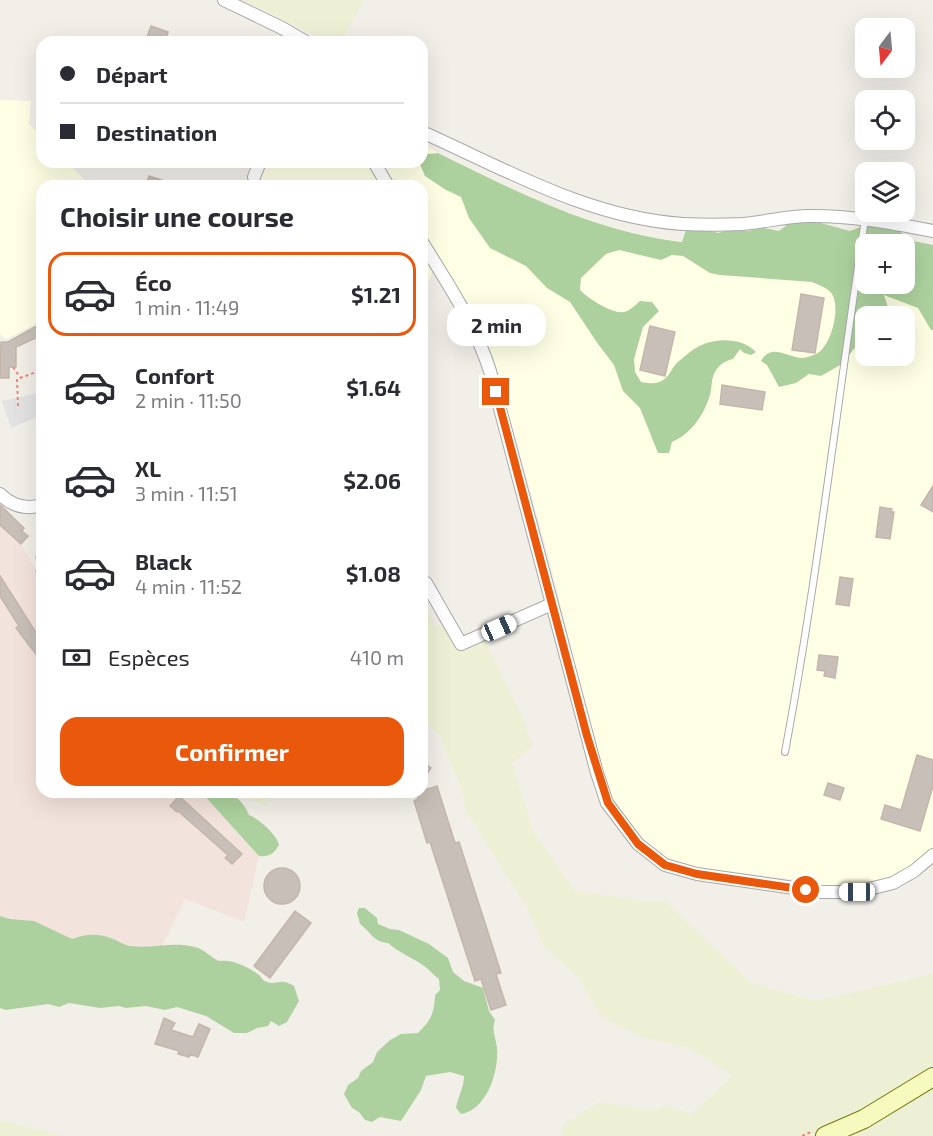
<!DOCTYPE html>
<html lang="fr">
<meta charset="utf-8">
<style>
:root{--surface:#fff;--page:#f7f7f7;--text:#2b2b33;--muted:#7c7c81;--line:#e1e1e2;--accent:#ea580c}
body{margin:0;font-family:"Exo 2",sans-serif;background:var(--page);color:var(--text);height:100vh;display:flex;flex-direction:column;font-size:22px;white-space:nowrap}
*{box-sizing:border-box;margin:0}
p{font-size:20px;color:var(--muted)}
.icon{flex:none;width:33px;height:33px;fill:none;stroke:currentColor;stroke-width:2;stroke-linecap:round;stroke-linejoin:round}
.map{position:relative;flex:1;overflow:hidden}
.side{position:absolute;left:36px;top:180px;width:392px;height:618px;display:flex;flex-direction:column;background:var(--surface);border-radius:18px;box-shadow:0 6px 24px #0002}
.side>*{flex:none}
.guide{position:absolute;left:36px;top:36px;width:392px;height:132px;border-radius:18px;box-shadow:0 6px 24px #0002;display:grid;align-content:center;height:132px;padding:0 24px;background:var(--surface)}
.needle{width:39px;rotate:196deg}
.buttons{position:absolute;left:855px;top:18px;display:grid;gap:12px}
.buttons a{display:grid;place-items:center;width:60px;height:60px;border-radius:12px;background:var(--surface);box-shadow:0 6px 24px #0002;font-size:30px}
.end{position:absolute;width:27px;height:27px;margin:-14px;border:8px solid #ea580c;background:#fff;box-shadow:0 0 0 3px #fff}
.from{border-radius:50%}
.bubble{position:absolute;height:42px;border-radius:18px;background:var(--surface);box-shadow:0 6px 24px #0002;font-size:20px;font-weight:700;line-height:42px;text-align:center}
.car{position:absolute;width:18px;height:36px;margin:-18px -9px;border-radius:8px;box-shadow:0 0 4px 2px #0007;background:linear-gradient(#fff 24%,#345 0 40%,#fff 0 76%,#345 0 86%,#fff 0)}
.guide b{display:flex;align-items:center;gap:21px;height:57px;font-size:22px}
.guide b+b{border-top:2px solid var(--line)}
.guide i{width:15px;height:15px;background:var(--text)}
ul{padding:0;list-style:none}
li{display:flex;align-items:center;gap:18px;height:84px;margin:0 12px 9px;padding:0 12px;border:3px solid transparent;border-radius:18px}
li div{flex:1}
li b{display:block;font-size:22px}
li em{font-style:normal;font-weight:700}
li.current{border-color:var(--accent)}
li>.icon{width:54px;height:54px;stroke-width:1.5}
h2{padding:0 24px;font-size:27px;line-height:72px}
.pay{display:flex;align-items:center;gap:15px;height:66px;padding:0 24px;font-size:22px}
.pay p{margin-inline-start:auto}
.button{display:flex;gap:12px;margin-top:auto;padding:12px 24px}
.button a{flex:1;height:69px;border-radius:18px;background:var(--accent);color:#fff;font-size:24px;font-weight:700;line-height:69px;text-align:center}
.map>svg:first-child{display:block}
.education{fill:#ffffe5;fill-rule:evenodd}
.military{fill:#f3e3dd}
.farmland{fill:#eef0d5}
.forest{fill:#add19e;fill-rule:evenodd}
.parking{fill:#e2e2e2}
.building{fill:#c7bfb8;stroke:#c4b6ab;stroke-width:1.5}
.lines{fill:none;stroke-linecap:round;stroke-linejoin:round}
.service-casing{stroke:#a9a9a9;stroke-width:8}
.minor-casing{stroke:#a9a9a9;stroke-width:14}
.secondary-casing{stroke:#707d05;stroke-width:20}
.path{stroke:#fa8072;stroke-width:2;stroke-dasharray:3 3;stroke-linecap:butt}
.service{stroke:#fff;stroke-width:6}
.minor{stroke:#fff;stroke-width:12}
.secondary{stroke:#f7fabf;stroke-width:18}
.route{stroke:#ea580c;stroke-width:8}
</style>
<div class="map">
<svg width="933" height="1136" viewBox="0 0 933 1136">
<rect width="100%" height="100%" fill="#f2efe9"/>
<!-- education -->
<path class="education" d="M0,100l31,1 -2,23 13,13v25h25l24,24h-49v135l-36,18 -6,-5z
M422,143l16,10 104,50 63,22 49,13 91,10 121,36h38l29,-26v592l-21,18 -20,11 -34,7h-36l-37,-8 -88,-10 -29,-8 -13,-8 -12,-11 -30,-37 -11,-30 -53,-216 -53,-189 -63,-100 -3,10 -6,9 -2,-2v-100h-152l-12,-6 8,-18h156zM866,316h38v40h-38z"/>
<!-- military -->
<path class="military" d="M0,499l9,8 -2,3 17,18 -2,3 6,5 -7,8 21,38v210h159l58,64 -15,66 -59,-23 -32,66 -153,12z"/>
<!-- farmland -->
<path class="farmland" d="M242,0h122l-23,42h-23l-6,-8z
M422,583l12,45 10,-5 13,21 24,-12 40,82 12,31 -21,19 21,67 42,60 71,10h20l83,81 66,19 118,-27v162h-369l-3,-10 38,-24 53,8 17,-4 22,8 42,-38 -44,-28 -48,-11 -40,-20 -22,-39 -35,-31 -15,-36 -63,-100 -5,-25 -12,-26 -8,-22 -16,-18 -3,1z
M238,792h29l1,15 -28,-13z
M0,1120l52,13 15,3h-67z"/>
<!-- forest -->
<path class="forest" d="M422,149l7,5 9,-1c77,38 157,79 244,89l4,-12 17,-2 15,5 14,-4 15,2 17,-3 15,3 9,-7 10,-4 19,2 33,9 23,-9 26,9 14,10 20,4v85h-2l-13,-22 -34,-13 7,21h-25l-1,19 -23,29 -21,12 -12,-2 -13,9 -17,4 -12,-22 -6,-4c10,-19 27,-3 42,-3 3,0 10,-3 13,-4 15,-7 25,-46 16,-60 -4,-6 -13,-9 -20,-12l-92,-7 -10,-2 -27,-17 -11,-1 -11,5 -42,-10 -13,4 -25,24 -1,12c8,8 28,21 39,22 8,2 15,-6 21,-11l12,1 7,9 -16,16 -9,32 1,13 6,10c7,1 16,3 22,-2 7,-4 9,-13 15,-18 5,-4 12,-11 18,-14 17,-11 46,-11 60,4l-5,3 -7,-2 -4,-4 -7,10c-8,2 -14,5 -18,13 -4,6 -3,16 -5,23 -6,20 -19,39 -38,47l-3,11h-11l-18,-45 -17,-17 -9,-26 -16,-21 -28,-42 -23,-14 -21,-22 -36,-18 -21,-30 -8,-21 -15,-7 -21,-14 -6,-14h3zM866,244h38v40h-38z
M39,553l3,1v28l-7,-11 2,-5 -2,-10z
M201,792c23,0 38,-1 48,23 10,4 28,20 30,30 -5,9 -10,12 -20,11z
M359,908h6l12,10 1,6 12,5 9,1 30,14 19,14 5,14 11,9 19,7 6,23 6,9c-4,10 1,18 2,28 2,23 -10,62 -36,66l-5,-6c2,-12 8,-20 8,-32l-14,-4 -24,4 -5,14 -20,31 -21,-4 -8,5 -7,-2 -6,-8 -7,-4 -8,-14 4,-9 10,-7 3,-7 12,-9 4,-10 13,-12 11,-6 17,-1c14,-14 16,-20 17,-38l5,-5 -1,-11c-6,-4 -9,-9 -15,-13 -12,-9 -25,-13 -36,-23 -15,-1 -17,-11 -28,-19l-3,-11z
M0,916l10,3 24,2 38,18c15,-5 26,-6 41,0 5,2 11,6 17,7 22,3 43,-5 65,1 9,2 15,10 24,14 14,-2 29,6 40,14 4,4 3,5 8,7 10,4 12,-5 27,4l5,15 -12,21 -8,4 -8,-5 -3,5 -11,2 -10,5h-13l-28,-17 -29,-9 -12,3 -19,-4 -20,2 -7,-2 -19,2 -31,-5 -10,4 -11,-3 -42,6 -6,-2z"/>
<!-- parking -->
<path class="parking" d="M42,392v23l-31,13 -9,-27z"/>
<!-- building -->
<path class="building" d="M151,26l17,6 -3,10 -18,-5z
M149,176l25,8v2h-28z
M801,294l23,4 -9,55 -23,-3z
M42,323v12l-26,12v20h-7v11h-9l1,-36h7z
M650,326l25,6 -10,44 -25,-6z
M722,385l43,7 -3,18 -42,-6z
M933,486v26l-12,-7z
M0,505l24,23 -2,3 6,5 -7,8 -21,-19z
M880,507l12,2 -1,3h3l-4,27 -14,-2z
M0,576l42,66v20l-26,-34 3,-2 -19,-30z
M840,577l13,2 -4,27 -13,-2z
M819,655l19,2 -3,21 -11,-2 1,-5 -8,-1z
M917,755l16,5v26l-13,45 -39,-12 4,-14 16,5z
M422,761l9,7 -9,14z
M828,783l16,5 -4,12 -16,-5z
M437,786l18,57 4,-1 42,131 -5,1 10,31 -15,5 -10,-31 -6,2 -45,-139 -3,1 -13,-42 4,-2 -2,-6z
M179,796l63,58 -10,10 -7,-6 3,-3 -50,-44 -1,1 -7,-6z
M264 886a18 18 0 1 1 36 0a18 18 0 1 1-36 0Z
M295,911l16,12 -41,55 -16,-12z
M164,1018l11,5 -4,7 22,7 6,-13 11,5 -12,28 -8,-3 -1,3 -11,-3 1,-3 -24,-7z"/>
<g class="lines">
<defs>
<path id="service" d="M785,752c33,-177 53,-355 80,-533"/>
<path id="minor" d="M224,0l58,28 24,14
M422,132c83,37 167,86 261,92 19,1 40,1 59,0 22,-2 43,-7 64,-8 43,-1 85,7 127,15
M374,162l14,24
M254,177l6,-15
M422,242c26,42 53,82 68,129l107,402 10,30 31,41 27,21 32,9 125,18h35l36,-9 21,-12 19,-16
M0,494c12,12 26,16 42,11
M422,583h4l35,61 91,-40"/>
<path id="secondary" d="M825,1136l39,-17 69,-42"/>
</defs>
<!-- service casing -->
<use href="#service" class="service-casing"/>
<!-- minor casing -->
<use href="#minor" class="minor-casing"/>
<!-- secondary casing -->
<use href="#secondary" class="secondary-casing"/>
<!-- path -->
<path class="path" d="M13,367l7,10
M18,406l-1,-27 25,-9
M802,1136l11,-5"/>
<!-- service -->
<use href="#service" class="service"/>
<!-- minor -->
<use href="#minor" class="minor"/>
<!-- secondary -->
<use href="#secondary" class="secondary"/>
</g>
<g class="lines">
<!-- route -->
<path class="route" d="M496,392l91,344 21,67 30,41 27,21 32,9 109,16"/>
</g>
</svg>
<div class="buttons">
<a><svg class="needle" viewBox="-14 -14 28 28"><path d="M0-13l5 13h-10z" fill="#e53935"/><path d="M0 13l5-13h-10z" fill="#7c7c81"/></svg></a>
<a><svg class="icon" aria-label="locate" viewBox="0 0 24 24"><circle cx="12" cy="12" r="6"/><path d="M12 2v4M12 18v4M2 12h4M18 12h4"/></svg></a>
<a><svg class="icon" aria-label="layers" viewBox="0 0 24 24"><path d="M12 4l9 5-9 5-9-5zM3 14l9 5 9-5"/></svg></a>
<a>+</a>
<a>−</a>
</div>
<i class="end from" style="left:806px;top:890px"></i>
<i class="end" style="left:496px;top:392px"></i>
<div class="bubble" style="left:447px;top:304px;width:99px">2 min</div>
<i class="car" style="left:499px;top:628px;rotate:66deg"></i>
<i class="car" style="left:857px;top:892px;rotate:270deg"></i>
<div class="guide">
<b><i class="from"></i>Départ</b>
<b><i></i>Destination</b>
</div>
<section class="side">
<h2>Choisir une course</h2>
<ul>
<li class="current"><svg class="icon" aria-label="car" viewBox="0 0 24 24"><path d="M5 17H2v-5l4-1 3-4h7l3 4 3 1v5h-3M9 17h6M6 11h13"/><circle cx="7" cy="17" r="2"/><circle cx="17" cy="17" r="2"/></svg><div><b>Éco</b><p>1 min · 11:49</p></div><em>$1.21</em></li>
<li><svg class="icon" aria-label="car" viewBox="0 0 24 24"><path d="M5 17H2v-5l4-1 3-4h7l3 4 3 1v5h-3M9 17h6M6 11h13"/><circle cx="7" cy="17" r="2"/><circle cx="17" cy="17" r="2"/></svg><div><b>Confort</b><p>2 min · 11:50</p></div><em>$1.64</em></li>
<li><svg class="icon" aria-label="car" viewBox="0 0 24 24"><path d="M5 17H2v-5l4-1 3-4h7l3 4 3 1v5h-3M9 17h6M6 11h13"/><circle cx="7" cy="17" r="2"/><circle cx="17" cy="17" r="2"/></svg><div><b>XL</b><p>3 min · 11:51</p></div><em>$2.06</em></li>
<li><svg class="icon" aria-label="car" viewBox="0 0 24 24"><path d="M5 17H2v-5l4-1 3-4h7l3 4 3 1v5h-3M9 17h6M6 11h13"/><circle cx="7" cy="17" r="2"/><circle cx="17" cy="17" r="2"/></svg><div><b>Black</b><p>4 min · 11:52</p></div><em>$1.08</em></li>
</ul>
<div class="pay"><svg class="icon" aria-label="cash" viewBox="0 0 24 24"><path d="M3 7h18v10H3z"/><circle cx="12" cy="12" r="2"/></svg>Espèces<p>410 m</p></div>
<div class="button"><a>Confirmer</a></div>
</section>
</div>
